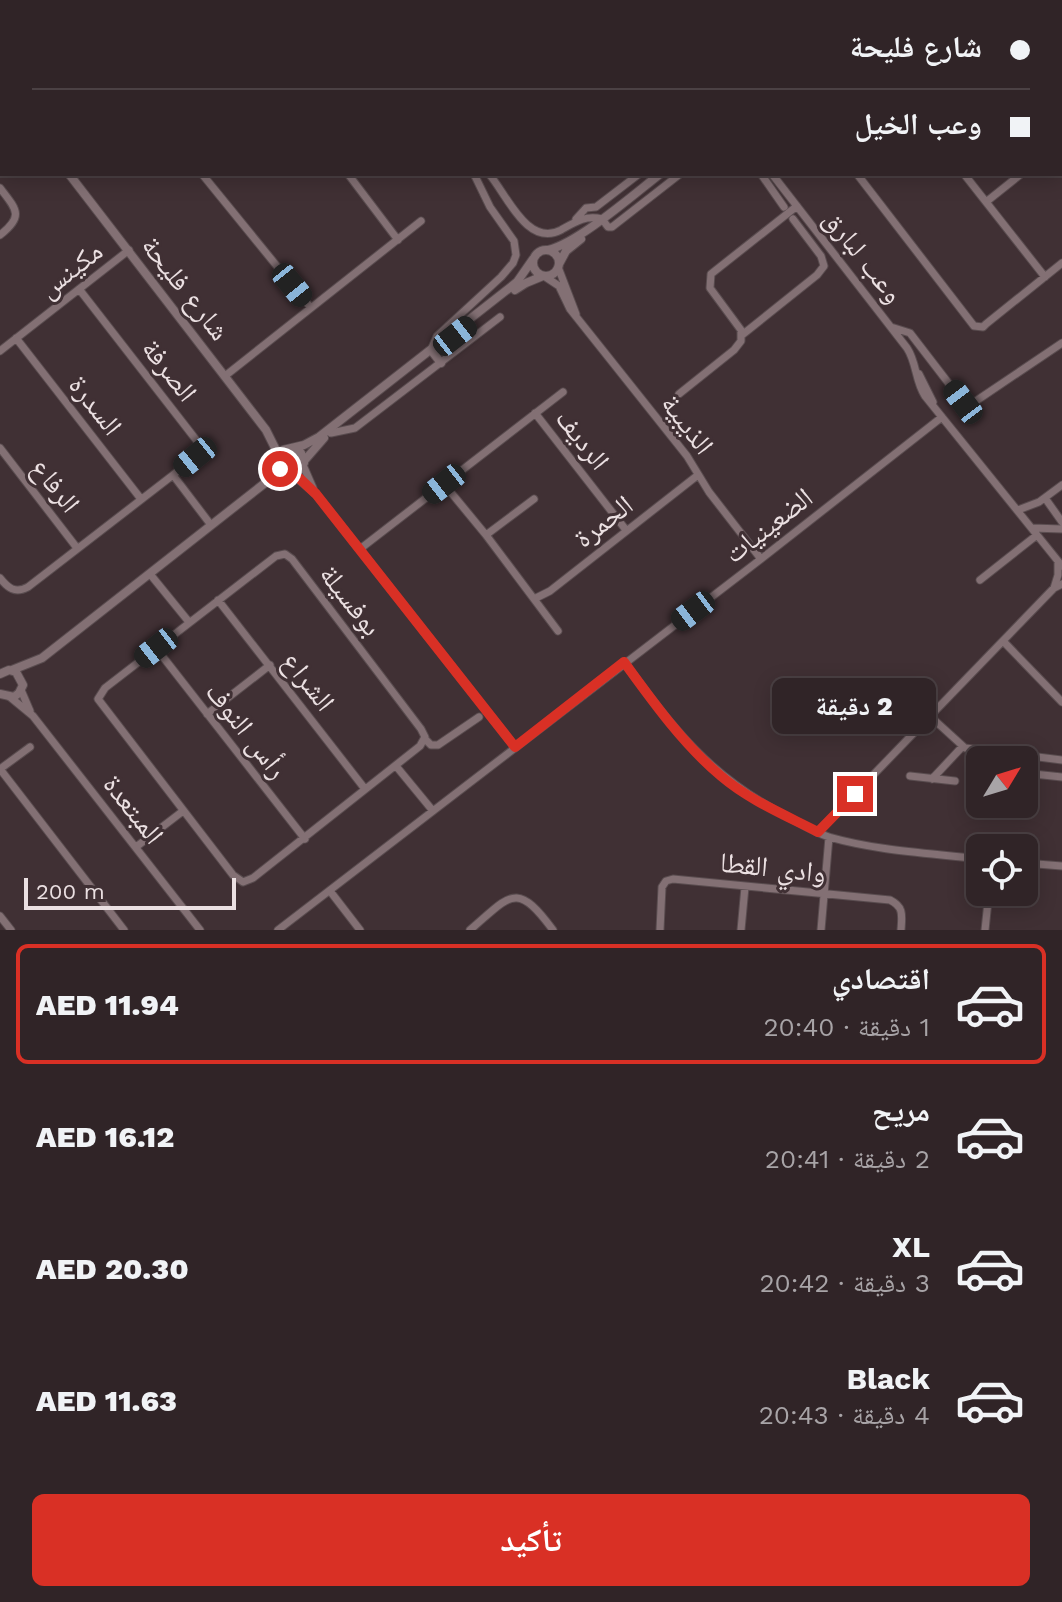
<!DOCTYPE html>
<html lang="ar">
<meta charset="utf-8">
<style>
:root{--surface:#302427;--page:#382c2f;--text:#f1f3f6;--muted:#a8a4a7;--line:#4b4144;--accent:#d93025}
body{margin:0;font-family:"Work Sans","Noto Naskh Arabic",sans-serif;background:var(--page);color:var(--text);direction:rtl;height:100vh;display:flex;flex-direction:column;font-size:30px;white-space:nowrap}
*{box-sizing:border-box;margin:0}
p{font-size:26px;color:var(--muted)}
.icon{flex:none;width:44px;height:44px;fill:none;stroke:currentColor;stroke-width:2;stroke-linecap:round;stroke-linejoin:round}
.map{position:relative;height:930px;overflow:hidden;direction:ltr}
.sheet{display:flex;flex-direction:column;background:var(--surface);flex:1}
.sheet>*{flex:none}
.banner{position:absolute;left:0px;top:0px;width:1062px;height:176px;box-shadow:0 4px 20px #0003,0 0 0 2px var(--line);direction:rtl;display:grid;align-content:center;height:176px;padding:0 32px;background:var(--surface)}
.needle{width:52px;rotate:52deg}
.tools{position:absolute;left:966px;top:746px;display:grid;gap:16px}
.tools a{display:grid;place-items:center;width:72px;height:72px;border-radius:12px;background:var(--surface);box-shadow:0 4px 20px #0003,0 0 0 2px var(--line);font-size:40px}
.scale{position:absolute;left:24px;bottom:20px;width:212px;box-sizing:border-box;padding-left:8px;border:4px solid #ebe0e2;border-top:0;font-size:22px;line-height:28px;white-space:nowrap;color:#ebe0e2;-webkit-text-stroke:6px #403034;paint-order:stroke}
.end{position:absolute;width:36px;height:36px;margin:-18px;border:10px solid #d93025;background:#fff;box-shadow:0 0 0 4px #fff}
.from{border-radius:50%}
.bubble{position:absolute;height:56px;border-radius:12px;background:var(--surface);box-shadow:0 4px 20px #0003,0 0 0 2px var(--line);font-size:26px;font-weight:800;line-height:56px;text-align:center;direction:rtl}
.car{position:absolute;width:24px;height:48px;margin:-24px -12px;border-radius:10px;box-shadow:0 0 6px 2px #0007;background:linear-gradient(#222 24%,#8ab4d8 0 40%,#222 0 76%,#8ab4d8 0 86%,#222 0)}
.banner b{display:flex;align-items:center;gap:28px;height:76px;font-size:30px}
.banner b+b{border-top:2px solid var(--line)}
.banner i{width:20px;height:20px;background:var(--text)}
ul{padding:14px 0 0;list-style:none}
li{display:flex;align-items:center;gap:24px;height:120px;margin:0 16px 12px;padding:0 16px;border:4px solid transparent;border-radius:12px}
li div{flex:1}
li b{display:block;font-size:30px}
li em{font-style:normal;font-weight:800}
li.selected{border-color:var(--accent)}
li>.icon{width:72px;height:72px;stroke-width:1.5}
.primary-button{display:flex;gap:16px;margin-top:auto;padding:16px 32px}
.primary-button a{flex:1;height:92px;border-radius:12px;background:var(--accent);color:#fff;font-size:32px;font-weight:800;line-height:92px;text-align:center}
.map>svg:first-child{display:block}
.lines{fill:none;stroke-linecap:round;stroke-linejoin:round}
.minor-casing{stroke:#594c4f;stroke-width:9}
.tertiary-casing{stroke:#594c4f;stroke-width:10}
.minor{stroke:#837074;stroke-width:7}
.tertiary{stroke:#837074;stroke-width:8}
.route{stroke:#d93025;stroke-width:10}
.labels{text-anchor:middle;stroke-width:6;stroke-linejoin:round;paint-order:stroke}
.street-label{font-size:28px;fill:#ebe0e2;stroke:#403034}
</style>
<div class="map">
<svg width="1062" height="930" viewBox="0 0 1062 930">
<rect width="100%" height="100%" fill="#403034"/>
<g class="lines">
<defs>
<path id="minor" d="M75,0l2,2
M210,0l1,2
M341,0l1,2
M607,0l2,2
M731,0l1,2
M752,0l1,2
M838,0l2,2
M226,2l2,-2
M502,2l2,-2
M1060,144l2,-2
M202,174l109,134
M348,174l50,66
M489,174c17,19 38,74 72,56 14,-8 24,-15 41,-11l6,8h4l68,-53
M761,174l23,33
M772,174l135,174c10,15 8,33 18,48l137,170
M857,174l117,152 9,1 3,-3 76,-61
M964,174l81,103
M0,188c17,22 24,28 0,47
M986,202l35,-28
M576,219l10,-11 10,-1 43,-33
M558,267l18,47
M544,276l15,10 11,23 117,147 22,36 52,67
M891,327l19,6 53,69 7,3 92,-62
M742,335l75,-60 7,-9 -3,-10 -28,-37
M16,338l125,161
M431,350l6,-14 64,-59 12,-14 3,-8 -2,-14 -24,-34 -16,-33
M0,351l129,-101
M919,374l14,28
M225,376l196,-155
M679,394l55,-44 7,-9v-11l-31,-42 1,-14 86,-68
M535,413l91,117
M331,433l24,-5 145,-111
M0,448l77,100
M303,465l10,23
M292,474l24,20 199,253
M173,475l38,50
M444,484l42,51 72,96
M1045,498l17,24
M1018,510l21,-8 23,-17
M1032,528l30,1
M486,535l48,-36
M360,549l203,-157
M285,554l7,5 129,170 4,8 -5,9 -167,132 -10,4 -10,-7 -135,-176 7,-11 171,-132z
M150,574l39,48
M0,578c8,10 15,16 28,9l145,-112 22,-18 5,-7 -3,-9 -118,-152
M980,580l57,-45
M1054,588l4,-13v-12
M534,599l16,-8 148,-116
M218,600l147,189
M1003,641l59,61
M156,648l149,191
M624,662c49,67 86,115 162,154 14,7 28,16 43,21 49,14 101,16 151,22
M21,690l9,21
M10,697l23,19 167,214
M207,714l63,-49
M931,717l34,31 97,12
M425,739l6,6h7l41,-28
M30,747l-30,22 124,161
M396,766l37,45
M1024,773l38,4
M910,776l45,5
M932,779l30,-32
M1017,805v-1
M818,832l236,-244 8,-4
M136,847l47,-36
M1024,863l38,3
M330,891l30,39
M0,916l11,14
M278,930l483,-371 181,-142
M470,930c41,-35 46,-50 83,0
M660,930l2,-43 4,-6 7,-2 217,21c14,7 12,15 11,30
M741,930l4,-43
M821,930l8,-93
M985,930l4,-38"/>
<path id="tertiary" d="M881,2l2,-2
M0,86l2,2
M69,174l197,256 13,26
M533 263a13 13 0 1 1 26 0a13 13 0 1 1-26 0Z
M548,250c30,-7 85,-55 112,-76
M559,264l7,-13 15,-12
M515,290l11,-7 17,-7
M431,350l10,13
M294,448l7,5 3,10 -5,8 -10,3 -10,-8 -1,-7 5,-9 21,-5 15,-8 198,-155 16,-23
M304,461l20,-23
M12,670l30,-12 223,-175 21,-10
M0,674l9,-4 7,2 7,13 -4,8 -5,4 -14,-3"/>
</defs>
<!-- minor casing -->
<use href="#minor" class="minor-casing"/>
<!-- tertiary casing -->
<use href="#tertiary" class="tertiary-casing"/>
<!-- minor -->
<use href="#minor" class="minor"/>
<!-- tertiary -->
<use href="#tertiary" class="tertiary"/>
</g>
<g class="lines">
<!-- route -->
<path class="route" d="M280,469l19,9 17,16 199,253 109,-85c29,40 59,82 97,114 28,24 64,39 97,56l37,-38"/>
</g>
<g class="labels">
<!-- street labels -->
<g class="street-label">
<text transform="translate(864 256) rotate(52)" y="10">وعب لبارق</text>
<text transform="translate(70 269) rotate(-38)" y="10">مكينس</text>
<text transform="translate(186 288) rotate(52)" y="10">شارع فليحة</text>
<text transform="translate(170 370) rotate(52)" y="10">الصرفة</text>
<text transform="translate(96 405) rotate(52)" y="10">السدرة</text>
<text transform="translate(688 424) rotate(53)" y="10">الذيبية</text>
<text transform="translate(583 439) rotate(52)" y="10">الرديف</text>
<text transform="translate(56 485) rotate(52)" y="10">الرفاع</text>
<text transform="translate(603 521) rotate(-38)" y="10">الحمرة</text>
<text transform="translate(768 525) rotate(-38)" y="10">الضعينيات</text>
<text transform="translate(351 600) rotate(52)" y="10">بوفسيلة</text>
<text transform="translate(309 681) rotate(52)" y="10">الشراع</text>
<text transform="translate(247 730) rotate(52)" y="10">رأس النوف</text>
<text transform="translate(134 809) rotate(52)" y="10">المبتعدة</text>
<text transform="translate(773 867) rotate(6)" y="10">وادي القطا</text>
</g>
</g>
</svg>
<div class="tools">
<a><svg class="needle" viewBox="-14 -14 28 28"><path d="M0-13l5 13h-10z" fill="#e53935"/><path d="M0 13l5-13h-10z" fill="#a8a4a7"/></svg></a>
<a><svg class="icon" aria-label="locate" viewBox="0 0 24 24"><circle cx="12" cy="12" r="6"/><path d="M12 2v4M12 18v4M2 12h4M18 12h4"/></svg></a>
</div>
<div class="scale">200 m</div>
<i class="end from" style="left:280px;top:469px"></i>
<i class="end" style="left:855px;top:794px"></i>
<div class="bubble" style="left:772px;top:678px;width:164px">2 دقيقة</div>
<i class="car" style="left:292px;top:285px;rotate:141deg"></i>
<i class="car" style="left:455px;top:336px;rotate:52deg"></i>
<i class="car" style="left:963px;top:402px;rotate:323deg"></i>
<i class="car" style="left:195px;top:457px;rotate:231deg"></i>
<i class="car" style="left:444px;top:484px;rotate:232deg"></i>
<i class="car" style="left:693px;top:611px;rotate:233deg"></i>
<i class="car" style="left:156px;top:648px;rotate:232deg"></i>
<div class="banner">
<b><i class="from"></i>شارع فليحة</b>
<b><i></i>وعب الخيل</b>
</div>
</div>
<section class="sheet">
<ul>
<li class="selected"><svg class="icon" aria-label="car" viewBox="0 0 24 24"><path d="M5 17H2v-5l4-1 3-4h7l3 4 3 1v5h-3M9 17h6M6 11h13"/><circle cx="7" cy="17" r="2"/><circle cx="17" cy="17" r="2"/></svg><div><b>اقتصادي</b><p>1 دقيقة · 20:40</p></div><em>AED 11.94</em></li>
<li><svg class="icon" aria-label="car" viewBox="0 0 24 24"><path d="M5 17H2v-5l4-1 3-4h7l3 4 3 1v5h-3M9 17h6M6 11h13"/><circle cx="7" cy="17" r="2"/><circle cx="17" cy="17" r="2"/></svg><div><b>مريح</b><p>2 دقيقة · 20:41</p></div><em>AED 16.12</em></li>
<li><svg class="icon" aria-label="car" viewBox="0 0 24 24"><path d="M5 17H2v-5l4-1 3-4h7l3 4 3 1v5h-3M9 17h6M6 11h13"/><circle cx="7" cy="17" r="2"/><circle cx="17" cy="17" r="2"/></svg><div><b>XL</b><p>3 دقيقة · 20:42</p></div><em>AED 20.30</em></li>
<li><svg class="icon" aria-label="car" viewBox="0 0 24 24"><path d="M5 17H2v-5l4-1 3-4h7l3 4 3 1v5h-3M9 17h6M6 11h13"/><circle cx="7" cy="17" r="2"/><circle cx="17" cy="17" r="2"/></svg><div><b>Black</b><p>4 دقيقة · 20:43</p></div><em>AED 11.63</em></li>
</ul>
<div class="primary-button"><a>تأكيد</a></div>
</section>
